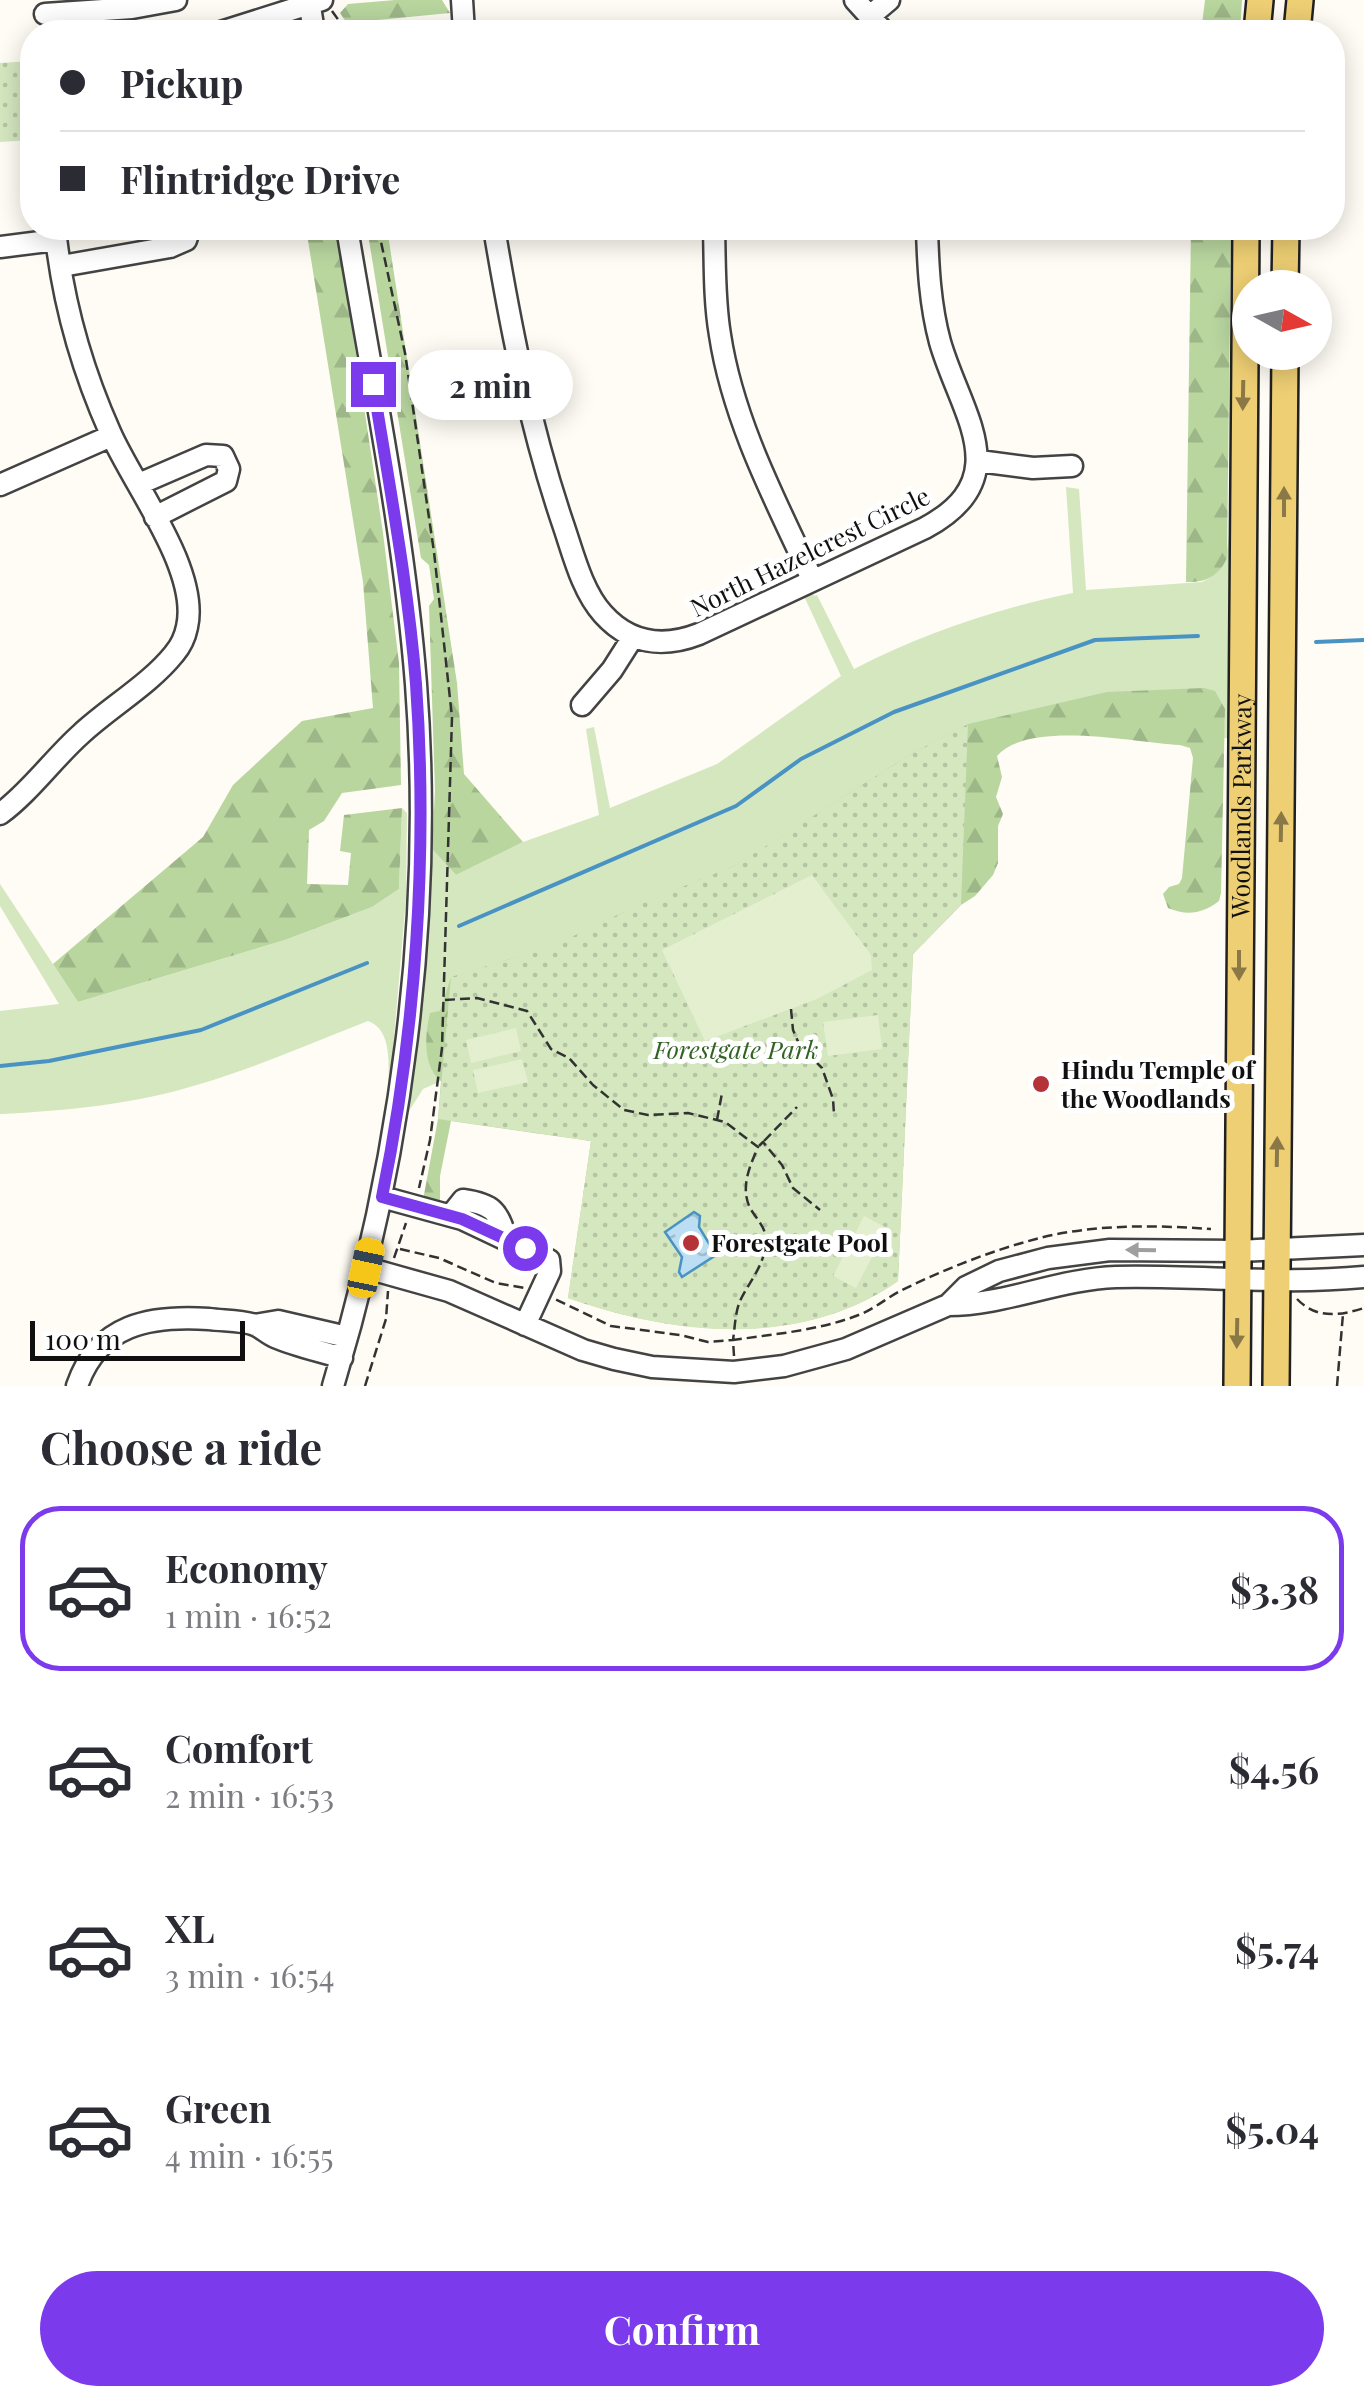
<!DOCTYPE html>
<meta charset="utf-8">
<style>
:root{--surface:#fff;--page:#f7f7f7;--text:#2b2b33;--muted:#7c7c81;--line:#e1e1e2;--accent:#7c3aed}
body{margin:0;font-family:"Playfair Display",serif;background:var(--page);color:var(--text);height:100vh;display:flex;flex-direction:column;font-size:38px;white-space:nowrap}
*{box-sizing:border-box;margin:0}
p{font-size:32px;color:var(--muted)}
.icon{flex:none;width:55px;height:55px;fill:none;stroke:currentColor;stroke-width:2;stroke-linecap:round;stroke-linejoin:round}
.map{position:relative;height:1386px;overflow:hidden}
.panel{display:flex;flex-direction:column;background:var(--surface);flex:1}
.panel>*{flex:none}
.banner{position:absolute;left:20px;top:20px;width:1325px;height:220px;border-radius:40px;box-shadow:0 5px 25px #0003;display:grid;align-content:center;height:220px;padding:0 40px;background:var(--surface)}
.needle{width:65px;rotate:98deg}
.tools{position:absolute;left:1232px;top:270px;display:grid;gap:20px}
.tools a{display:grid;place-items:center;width:100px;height:100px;border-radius:50%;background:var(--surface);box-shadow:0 5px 25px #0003;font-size:50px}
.scale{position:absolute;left:30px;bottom:25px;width:215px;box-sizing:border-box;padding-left:10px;border:5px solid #101010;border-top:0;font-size:28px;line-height:35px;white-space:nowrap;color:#101010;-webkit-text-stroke:8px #fff;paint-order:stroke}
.end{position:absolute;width:45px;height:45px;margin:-22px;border:12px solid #7c3aed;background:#fff;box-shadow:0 0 0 5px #fff}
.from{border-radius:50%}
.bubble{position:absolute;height:70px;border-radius:35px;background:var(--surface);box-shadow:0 5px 25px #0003;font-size:32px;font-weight:700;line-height:70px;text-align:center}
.car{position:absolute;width:30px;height:60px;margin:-30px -15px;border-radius:12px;box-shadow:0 0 8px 2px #0007;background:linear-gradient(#f5c518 24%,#345 0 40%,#f5c518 0 76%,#345 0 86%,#f5c518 0)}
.banner b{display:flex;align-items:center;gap:35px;height:95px;font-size:38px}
.banner b+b{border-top:2px solid var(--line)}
.banner i{width:25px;height:25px;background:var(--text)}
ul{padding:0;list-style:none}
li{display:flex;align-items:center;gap:30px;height:165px;margin:0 20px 15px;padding:0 20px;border:5px solid transparent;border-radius:40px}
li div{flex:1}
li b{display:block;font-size:38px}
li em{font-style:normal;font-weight:700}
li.on{border-color:var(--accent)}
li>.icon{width:90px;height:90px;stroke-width:1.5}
h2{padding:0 40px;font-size:45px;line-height:120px}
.primary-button{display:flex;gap:20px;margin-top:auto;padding:20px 40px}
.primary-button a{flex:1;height:115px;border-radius:60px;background:var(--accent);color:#fff;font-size:40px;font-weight:700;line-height:115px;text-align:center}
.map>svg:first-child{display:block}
.grass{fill:#d4e7bf}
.forest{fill:url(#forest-firs)}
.park{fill:url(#park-dots)}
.pitch{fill:#e4efd0}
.water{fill:url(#water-ripples);stroke:#4893c3;stroke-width:2.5}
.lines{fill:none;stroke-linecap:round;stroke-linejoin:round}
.stream{stroke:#4893c3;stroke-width:4}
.minor-casing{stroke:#434343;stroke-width:25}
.major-casing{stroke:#212121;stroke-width:30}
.path{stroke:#323232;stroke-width:2.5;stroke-dasharray:10 5;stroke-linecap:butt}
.minor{stroke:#fff;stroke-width:20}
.major{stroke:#eecf74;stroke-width:25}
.oneway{fill:#8a7947}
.oneway2{fill:#9f9f9f}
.route{stroke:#7c3aed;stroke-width:12}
.poi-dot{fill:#b63239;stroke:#fff;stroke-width:4}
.labels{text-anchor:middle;stroke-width:10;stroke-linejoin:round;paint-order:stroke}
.street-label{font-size:25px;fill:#101010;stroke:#fff}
.park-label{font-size:25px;font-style:italic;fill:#326324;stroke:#fff}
.poi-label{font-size:25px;font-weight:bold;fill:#101010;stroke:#fff;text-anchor:start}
</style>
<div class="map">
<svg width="1364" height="1386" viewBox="0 0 1364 1386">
<defs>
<pattern id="forest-firs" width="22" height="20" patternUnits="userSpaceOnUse" patternTransform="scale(2.5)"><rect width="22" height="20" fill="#b9d69f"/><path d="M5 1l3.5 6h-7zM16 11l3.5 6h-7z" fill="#9eb788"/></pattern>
<pattern id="park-dots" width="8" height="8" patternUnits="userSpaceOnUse" patternTransform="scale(2.5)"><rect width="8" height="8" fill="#d4e7bf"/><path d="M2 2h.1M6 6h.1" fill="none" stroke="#b5c5a3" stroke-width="1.8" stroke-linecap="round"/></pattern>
<pattern id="water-ripples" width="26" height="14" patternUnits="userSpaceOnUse" patternTransform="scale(2.5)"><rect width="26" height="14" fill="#bcdef2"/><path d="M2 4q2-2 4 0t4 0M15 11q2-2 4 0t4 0" fill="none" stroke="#a1bdce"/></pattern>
</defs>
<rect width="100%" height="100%" fill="#fefcf4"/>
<!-- grass -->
<path class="grass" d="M1066,487l13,2 7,101 116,-8c22,-10 25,-25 27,-47l5,-4 -6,207h-4l1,-29 -257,15 -58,31 -174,110 -91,37 -95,45 -99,30 -10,104 -18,8 -14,22 15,-142 8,-120 24,26 67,-33 76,-27 -13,-86 8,-2 16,81 107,-44 124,-88 -38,-82 8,-4 3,6 3,-1 37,74c70,-36 141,-60 219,-76z
M402,808l5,5 -1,85 -17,197c-2,-24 6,-64 -21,-74 -56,22 -111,46 -168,63 -64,20 -134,27 -200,30v-103l59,-7 -59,-98v-22l78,118 207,-62 87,-33 27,-18z"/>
<!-- forest -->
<path class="forest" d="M395,0h47l8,13 -93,9 1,10h-21l11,-7 -8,-12 8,-9z
M1205,0h37l-2,32h-39z
M306,228h31l46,305 16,130 2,122 -59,8 -18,28 -15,9 -2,54 41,1 3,-32 -11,-2 4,-36 58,-7 -3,81 -27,18 -87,33 -207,62 -25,-38 150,-127 30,-52 69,-64 71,-13 -10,-126z
M367,228h20l70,455 7,91 59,68 -67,33 -24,-26 3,-58 -6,-185 5,-7 -5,-34 -8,-7z
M1191,228h40l-4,330c-8,18 -22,25 -41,24z
M1204,688l11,3 10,18 -4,184 -2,8c-17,13 -32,15 -51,7l-5,-14 6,-7 10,-3 3,-6 11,-120 -3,-10 -10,-3c-44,-2 -151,-26 -183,11l5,21 -6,20 7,17 -5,12v37l-5,12 -18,21 -14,9 -48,49 -15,327c-97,68 -224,54 -330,17l23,-157 -140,-20 -11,55v29l-17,-5 15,-81 3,-38c-19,-15 -16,-47 -11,-68l10,-2 11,-34 99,-30 95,-45 91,-37 175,-111 57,-30 139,-32z"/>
<!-- park -->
<path class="park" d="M32,61v79l-32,2v-79z
M968,724l-7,181 -48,49 -15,327c-98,68 -223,55 -330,17l23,-157 -153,-22 13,-142 99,-30 95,-45 91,-37 175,-111z"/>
<!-- pitch -->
<path class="pitch" d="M812,875l59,80 1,15 -55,29 -112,42 -43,-91z
M878,1015l4,34 -54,7 -5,-34z
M516,1028l5,23 -50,12 -5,-23z
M522,1059l6,23 -50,11 -5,-23z
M864,1216l23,12 -31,60 -23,-12z"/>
<!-- water -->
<path class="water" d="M694,1212l6,4 -1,11 17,28 -34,22 -3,-5 3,-15 -17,-25z"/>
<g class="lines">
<!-- stream -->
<path class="stream" d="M1316,642l48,-2
M459,926l277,-120 65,-47 93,-47 201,-72 103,-4
M0,1066l49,-5 152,-31 166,-67"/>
<defs>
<path id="minor" d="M309,0l5,32
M462,0l2,32
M855,0l29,32
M45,14l87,-6 44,-8
M870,16l19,-16
M221,32l101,-32
M494,228c17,101 36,199 69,296 10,29 19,67 40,90 27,30 60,34 96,20l226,-106c93,-50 36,-113 15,-186 -10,-37 -12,-76 -13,-114
M714,228c1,35 0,72 6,107 13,86 56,167 92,244
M0,247l56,-7
M62,266l108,-19 16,-7 4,-12
M979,461l54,7 39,-2
M139,484l67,-29 17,1 6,13 -3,12 -71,36
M0,485l111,-49
M582,705l30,-35 21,-33
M0,814c30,-22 53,-55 81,-80 29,-27 68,-49 93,-80 6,-7 11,-17 13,-27 13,-57 -54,-142 -77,-195 -29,-65 -48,-133 -55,-204
M382,1197l80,22 87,41 1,11 -25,54
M451,1215l12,-15c29,4 36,11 43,39
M367,1268l82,23 134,59 31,9 38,8 82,5 50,-6 62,-17 102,-44 18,-18 33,-16 49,-13 62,-8 128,1 126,-6
M948,1305c57,0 110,-26 168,-28 83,-2 165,8 248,0
M255,1325l23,-4 69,16
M77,1386c21,-62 73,-71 132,-67 14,2 33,1 46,6 7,3 13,9 20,12 21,9 45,14 67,21
M333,1386c68,-225 101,-467 83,-702 -12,-153 -44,-305 -69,-456"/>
<g id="major">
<path d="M1257,32l3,-32"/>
<path d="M1297,32l3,-32"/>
<path d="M1285,288l1,-60"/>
<path id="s1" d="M1237,1386l9,-1158"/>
<path d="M1276,1386l9,-1034"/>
</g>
</defs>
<!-- minor casing -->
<use href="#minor" class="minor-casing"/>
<!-- major casing -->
<use href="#major" class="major-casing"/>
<!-- path -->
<path class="path" d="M332,11l15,21
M378,228l27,125 29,199 18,165 -10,331 -12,92 -11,48
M445,1000l32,-2 50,13 24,38 18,9 24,27 31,25 24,5 40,-2 37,9 33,25c-8,19 -18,40 -8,61 7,12 17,20 16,35 -2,23 -17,39 -26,58 -5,12 -5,26 -7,39l-25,2 -28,-7 -69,-9 -56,-27
M791,1009l2,21 7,16 22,22 11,31 1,15
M717,1120l5,-27
M764,1141l33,-34
M759,1146l4,-4 19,23 11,23 27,22
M400,1249l39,9 57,25 29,5
M394,1258l12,-35
M1297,1299c19,20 42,17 67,9
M734,1356l-1,-16c42,-6 89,-10 128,-26 14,-6 26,-16 39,-23 43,-21 90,-40 136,-52 56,-15 118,-14 175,-10
M365,1386l21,-67 2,-28
M1337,1386l6,-72"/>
<!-- minor -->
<use href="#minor" class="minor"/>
<!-- major -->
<use href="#major" class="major"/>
</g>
<!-- one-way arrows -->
<defs><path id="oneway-solid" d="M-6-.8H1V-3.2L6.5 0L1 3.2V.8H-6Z" transform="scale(2.5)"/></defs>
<g class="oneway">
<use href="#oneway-solid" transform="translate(1243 395) rotate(91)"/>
<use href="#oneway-solid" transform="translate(1284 502) rotate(-90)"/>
<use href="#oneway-solid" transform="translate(1281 827) rotate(-89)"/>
<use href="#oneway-solid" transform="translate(1239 965) rotate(90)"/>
<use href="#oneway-solid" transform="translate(1277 1152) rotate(-89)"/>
<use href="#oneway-solid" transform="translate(1237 1333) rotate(91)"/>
</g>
<use class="oneway2" href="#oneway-solid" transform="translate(1141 1250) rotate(-179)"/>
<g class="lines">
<!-- route -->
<path class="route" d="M373,384c16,100 35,200 43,300 12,169 0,347 -34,513l80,22 63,29"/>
</g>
<!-- markers -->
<g class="poi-dot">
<circle cx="1041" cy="1084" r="10"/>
<circle cx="691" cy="1243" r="10"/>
</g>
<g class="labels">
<!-- street labels -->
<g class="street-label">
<text transform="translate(810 552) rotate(-26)" y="9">North Hazelcrest Circle</text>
<text dy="9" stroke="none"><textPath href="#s1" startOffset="580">Woodlands Parkway</textPath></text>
</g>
<!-- park labels -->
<g class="park-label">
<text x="736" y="1059">Forestgate Park</text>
</g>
<!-- poi labels -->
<g class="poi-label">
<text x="1061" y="1079">Hindu Temple of<tspan x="1061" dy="29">the Woodlands</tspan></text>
<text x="711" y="1252">Forestgate Pool</text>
</g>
</g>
</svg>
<div class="tools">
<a><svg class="needle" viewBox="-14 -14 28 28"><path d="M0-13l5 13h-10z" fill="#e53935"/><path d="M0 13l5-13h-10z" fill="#7c7c81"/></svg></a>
</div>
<div class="scale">100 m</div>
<i class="end from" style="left:525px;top:1248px"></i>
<i class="end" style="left:373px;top:384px"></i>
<div class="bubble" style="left:408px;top:350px;width:165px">2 min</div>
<i class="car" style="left:366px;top:1268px;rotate:12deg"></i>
<div class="banner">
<b><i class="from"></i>Pickup</b>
<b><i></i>Flintridge Drive</b>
</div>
</div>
<section class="panel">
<h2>Choose a ride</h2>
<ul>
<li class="on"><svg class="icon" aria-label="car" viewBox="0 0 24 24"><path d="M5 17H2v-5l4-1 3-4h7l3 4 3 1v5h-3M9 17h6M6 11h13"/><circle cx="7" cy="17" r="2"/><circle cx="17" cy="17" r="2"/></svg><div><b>Economy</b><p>1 min · 16:52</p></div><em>$3.38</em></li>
<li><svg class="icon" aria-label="car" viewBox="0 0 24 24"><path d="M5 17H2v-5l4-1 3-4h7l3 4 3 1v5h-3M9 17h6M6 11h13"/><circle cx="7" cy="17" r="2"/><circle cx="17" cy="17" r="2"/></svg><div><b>Comfort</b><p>2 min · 16:53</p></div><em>$4.56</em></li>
<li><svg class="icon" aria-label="car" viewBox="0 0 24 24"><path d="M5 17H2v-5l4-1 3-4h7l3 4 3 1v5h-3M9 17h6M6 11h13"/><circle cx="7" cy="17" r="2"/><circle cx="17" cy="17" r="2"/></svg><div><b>XL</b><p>3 min · 16:54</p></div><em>$5.74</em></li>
<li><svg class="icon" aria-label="car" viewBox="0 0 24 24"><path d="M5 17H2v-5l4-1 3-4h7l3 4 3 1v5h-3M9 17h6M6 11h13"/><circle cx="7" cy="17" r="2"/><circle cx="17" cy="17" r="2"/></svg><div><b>Green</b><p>4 min · 16:55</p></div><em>$5.04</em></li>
</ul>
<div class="primary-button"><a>Confirm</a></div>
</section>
